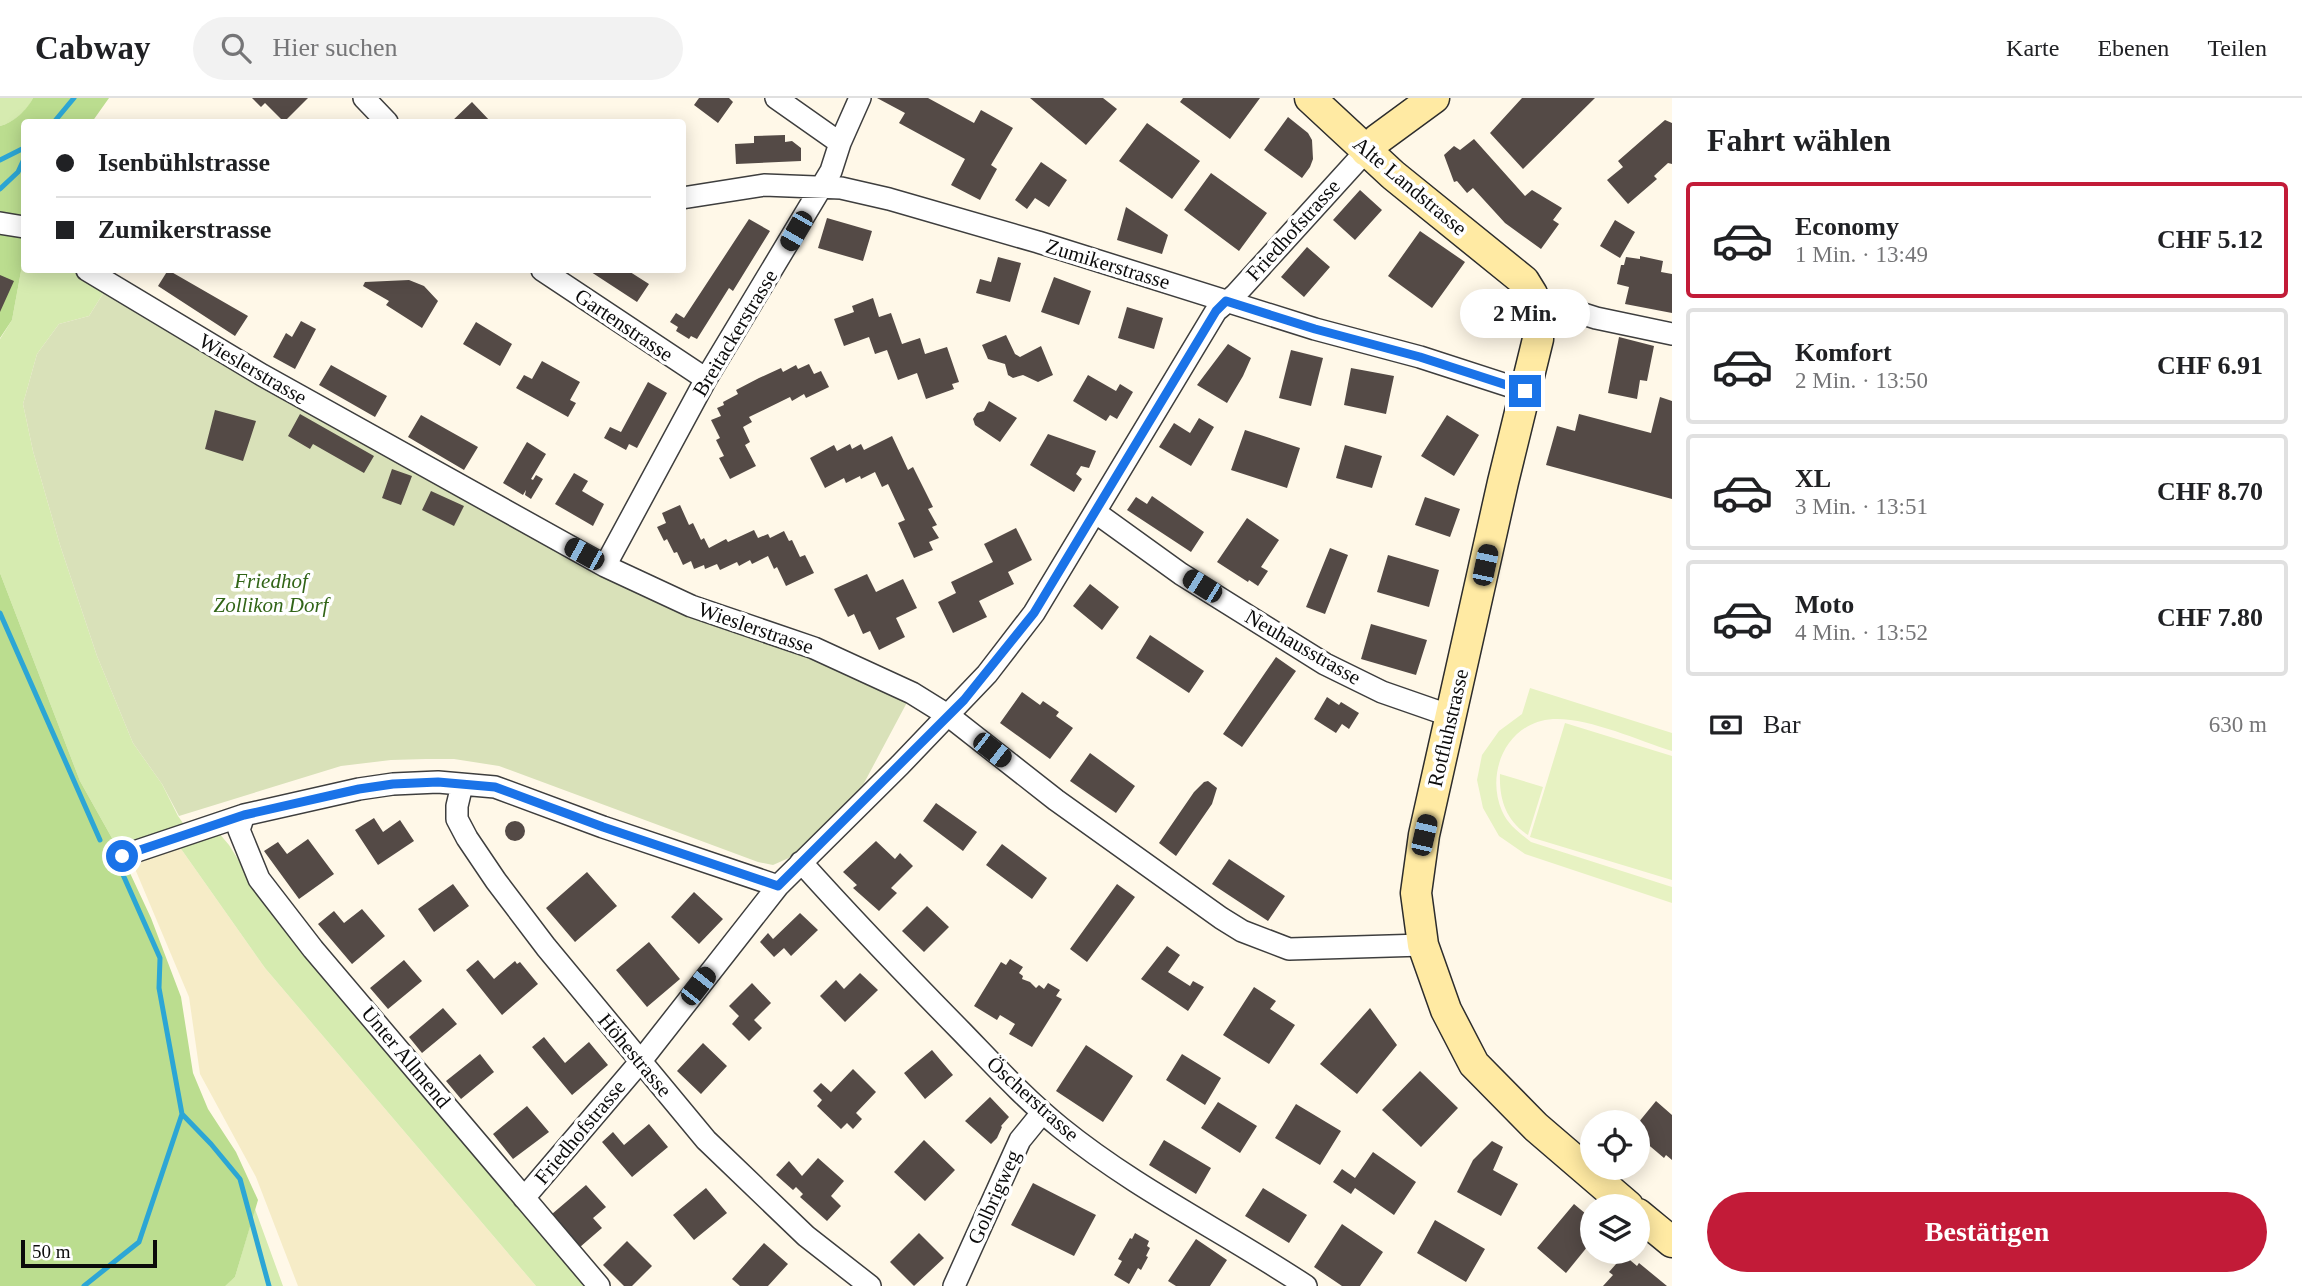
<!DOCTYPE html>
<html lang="de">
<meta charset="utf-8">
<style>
:root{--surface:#fff;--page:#f2f2f2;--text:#202124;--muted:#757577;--line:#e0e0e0;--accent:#c21b38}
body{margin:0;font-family:Georgia,serif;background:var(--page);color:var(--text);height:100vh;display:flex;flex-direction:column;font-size:26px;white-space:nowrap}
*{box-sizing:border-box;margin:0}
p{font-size:23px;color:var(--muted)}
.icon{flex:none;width:38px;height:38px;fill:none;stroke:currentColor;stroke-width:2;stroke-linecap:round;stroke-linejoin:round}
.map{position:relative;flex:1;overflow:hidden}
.drawer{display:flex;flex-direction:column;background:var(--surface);width:630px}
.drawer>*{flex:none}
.guide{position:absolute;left:21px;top:21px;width:665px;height:154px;border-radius:7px;box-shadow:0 4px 18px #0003;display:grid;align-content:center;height:154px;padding:0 35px;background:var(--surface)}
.controls{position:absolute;left:1580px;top:1012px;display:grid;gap:14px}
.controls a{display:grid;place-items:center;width:70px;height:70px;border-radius:50%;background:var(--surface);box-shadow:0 4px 18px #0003;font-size:35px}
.scale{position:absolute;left:21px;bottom:18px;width:136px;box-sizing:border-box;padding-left:7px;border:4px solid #0b0b0b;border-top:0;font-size:19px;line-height:24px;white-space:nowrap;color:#0b0b0b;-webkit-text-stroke:5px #fff;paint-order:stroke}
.end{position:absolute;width:32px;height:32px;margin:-16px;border:9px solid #1a73e8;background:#fff;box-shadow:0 0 0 4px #fff}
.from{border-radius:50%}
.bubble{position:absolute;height:49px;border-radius:24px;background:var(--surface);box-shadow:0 4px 18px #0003;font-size:23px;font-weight:600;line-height:49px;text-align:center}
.car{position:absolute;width:21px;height:42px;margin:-21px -10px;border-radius:9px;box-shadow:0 0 5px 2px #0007;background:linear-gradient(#222 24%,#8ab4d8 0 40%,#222 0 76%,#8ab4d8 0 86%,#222 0)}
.guide b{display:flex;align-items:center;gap:24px;height:66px;font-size:26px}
.guide b+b{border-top:2px solid var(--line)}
.guide i{width:18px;height:18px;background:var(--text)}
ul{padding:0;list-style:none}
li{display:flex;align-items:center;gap:21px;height:116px;margin:0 14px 10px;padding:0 21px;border:4px solid var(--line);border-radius:7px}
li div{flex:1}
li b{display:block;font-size:26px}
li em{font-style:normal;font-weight:600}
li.on{border-color:var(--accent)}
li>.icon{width:63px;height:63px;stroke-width:1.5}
h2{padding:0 35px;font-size:32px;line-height:84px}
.pay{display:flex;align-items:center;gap:18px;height:77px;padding:0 35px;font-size:26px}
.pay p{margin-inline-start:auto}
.action{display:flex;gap:14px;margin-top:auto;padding:14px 35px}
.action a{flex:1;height:80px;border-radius:42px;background:var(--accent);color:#fff;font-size:28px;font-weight:600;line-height:80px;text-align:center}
header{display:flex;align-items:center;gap:42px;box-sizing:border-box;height:98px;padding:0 35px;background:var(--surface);border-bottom:2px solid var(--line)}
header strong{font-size:33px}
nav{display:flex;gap:38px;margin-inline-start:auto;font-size:24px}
.search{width:490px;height:63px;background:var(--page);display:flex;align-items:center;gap:18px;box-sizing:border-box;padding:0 24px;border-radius:38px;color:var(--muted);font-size:26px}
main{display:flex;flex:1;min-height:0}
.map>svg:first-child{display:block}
.farmland{fill:#f6ecc7}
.green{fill:#d6ebb0}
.forest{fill:#bbdd8f}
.cemetery{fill:#d9e1b9}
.pitch{fill:#e7f2c2}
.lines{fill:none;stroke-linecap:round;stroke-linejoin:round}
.stream{stroke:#2ca6d5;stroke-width:5}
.building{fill:#544a46}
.street-casing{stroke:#3e3e3e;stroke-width:24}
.secondary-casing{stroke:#2d2d2d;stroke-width:33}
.street{stroke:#fff;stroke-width:21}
.secondary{stroke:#ffeaa3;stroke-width:30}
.route{stroke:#1a73e8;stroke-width:9}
.labels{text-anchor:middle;stroke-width:7;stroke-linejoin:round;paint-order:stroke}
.street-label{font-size:21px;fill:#0b0b0b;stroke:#fff}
.park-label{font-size:21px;font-style:italic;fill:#326518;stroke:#fff}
</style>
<header>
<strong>Cabway</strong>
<div class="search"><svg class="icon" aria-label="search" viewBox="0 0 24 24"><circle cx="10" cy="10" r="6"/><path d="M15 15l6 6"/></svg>Hier suchen</div>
<nav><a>Karte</a><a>Ebenen</a><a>Teilen</a></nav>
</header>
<main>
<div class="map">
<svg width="1672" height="1188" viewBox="0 0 1672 1188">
<rect width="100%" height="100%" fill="#fff8e8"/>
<!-- farmland -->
<path class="farmland" d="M179,748l86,122 271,318h-238l-42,-109 -56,-103 -11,-77 -56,-133z"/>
<!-- green -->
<path class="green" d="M0,0h33c-5,12 -20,25 -33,28z
M24,157v15h63l22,14 -20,32 -30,8 -22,30 -14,50 10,47 27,94 37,111 36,87 29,41 16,32 12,17 -68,23 -42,-75 -80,-208v-234l12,-19z
M218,734l11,13 37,59 326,382h-56l-271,-318 -86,-122z
M255,1111l28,77h-59l11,-9z"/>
<!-- forest -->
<path class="forest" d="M33,0h76l-17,24h-68v133l-12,65 -12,18v-212c13,-3 27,-16 33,-28z
M0,475l80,208 42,75 29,62 30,79 12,76 15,36 28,43 22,48 -23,77 -10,9h-225z"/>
<!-- cemetery -->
<path class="cemetery" d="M109,186l496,282 307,127 -49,92 -72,72 -18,8 -15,-3 -259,-96 -45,-7h-28l-35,1 -50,6 -162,50 -17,-32 -29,-41 -36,-87 -37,-111 -27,-94 -10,-47 14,-50 22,-30 30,-8z"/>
<!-- pitch -->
<path class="pitch" d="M1530,590l142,45v18c-34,-11 -85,-34 -119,-32 -46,3 -68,53 -51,92 6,14 18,22 29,31l141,45v16l-147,-49 -26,-18 -16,-28 -6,-28 5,-25 17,-24 23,-17z
M1565,625l107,33v124l-142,-43z
M1500,676l43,13 -15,48c-22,-14 -29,-36 -28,-61z"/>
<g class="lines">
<!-- stream -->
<path class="stream" d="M54,24l20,-24
M0,62l24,-12
M0,91l18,-17 6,-13
M0,515l100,227
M182,1016l29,30 29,35 29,107
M84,1188l55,-44 43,-128 -23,-126 1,-30 -40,-90"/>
</g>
<!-- building -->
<path class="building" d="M252,0h56l-24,24 -19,-19 -4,4z
M699,0h30l4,4 -15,21 -24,-18z
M877,0h51l46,25 7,-13 32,18 -22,37 6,4 -17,31 -29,-15 14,-26 -66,-36 6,-10z
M1030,0h73l14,11 -31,36z
M1183,0h77l-30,41 -50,-37z
M1522,0h73l-72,71 -33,-36z
M472,4l19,20h-40z
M1288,19l20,16 4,7 1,19 -3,8 -8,11 -38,-28z
M1665,22l7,3v41l-4,-1 -14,13 3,3 -29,25 -21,-24 16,-13 -5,-6z
M1147,25l53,38 -28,38 -53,-38z
M785,37v7l7,-1 9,7v13l-65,3 -1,-20 19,-1v-7z
M1474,41l51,57 7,-6 30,18 -9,12 6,4 -18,25 -36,-26 -32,-35 -6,5 -10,-12 -3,1 -10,-27 10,-9 6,4z
M1041,64l26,18 -18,27 -14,-9 -8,11 -12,-9z
M1211,75l56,40 -28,38 -55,-41z
M1360,92l22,20 -27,30 -22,-20z
M1126,109l42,28 -6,19 -45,-14z
M827,120l45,13 -9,30 -45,-13z
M749,121l21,12 -37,60 -4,-3 -32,51 -6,-3 -2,3 -13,-8 2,-4 -8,-5 6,-9 8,5z
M1615,122l20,12 -15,26 -20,-12z
M1420,133l45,31 -33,46 -44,-32z
M1307,149l23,20 -26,30 -23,-20z
M1640,158l23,5 -2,11 11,2v39l-47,-9 4,-17 -12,-3 4,-19h3l2,-8 14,2z
M998,159l23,6 -11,39 -34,-9 4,-14 11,3z
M168,172l80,46 -13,20 -77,-50z
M588,172h39l22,14 -12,18z
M0,177l14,6 -14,31z
M1054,179l37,14 -12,34 -38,-13z
M409,182l15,6 14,15 -16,27 -36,-23 3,-4 -26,-15 2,-4z
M873,200l6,19 12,-4 11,31 18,-6 5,16 22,-7 12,35 -7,2 2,5 -28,10 -9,-26 -19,7 -11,-30 -12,4 -6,-17 -25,9 -10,-27 20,-7 -2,-6z
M1127,209l36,11 -9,31 -36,-11z
M301,223l15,8 -21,40 -22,-12 13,-24 6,4z
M476,224l36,22 -12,22 -37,-22z
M1006,237l9,19 5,3 21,-11 12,29 -15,7 -15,-7 -10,3 -5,-3 -3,-11 -17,-5 -6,-14z
M1619,239l35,9 -7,35 -7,-1 -3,19 -29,-6z
M1228,246l23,14 -8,18 -16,27 -30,-18z
M1291,252l32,8 -12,48 -32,-8z
M542,263l38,21 -10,18 6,3 -8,14 -52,-29 8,-13 8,4z
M809,266l5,10 7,-3 8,16 -23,11 -2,-4 -12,7 -2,-4 -41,20 3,5 -9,5 7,15 -5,3 11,21 -26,13 -11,-21 5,-2 -8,-16 4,-2 -9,-18 10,-4 -4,-8 7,-3 -1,-3 15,-8 -2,-4 23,-12 22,-10 2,4 13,-7 2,4z
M331,267l56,31 -12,21 -56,-32z
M1351,270l43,8 -8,38 -42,-9z
M1088,277l28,16 4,-7 13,8 -16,27 -7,-4 -4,6 -33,-20z
M648,284l19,11 -30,55 -8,-4 -3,6 -22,-12 6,-11 11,5z
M1660,299l12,4v98l-126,-34 11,-39 18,5 4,-17 72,19z
M989,303l28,17 -17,24 -25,-17 -2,-6 4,-6 7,-2z
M215,312l41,11 -13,40 -38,-12z
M300,316l74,42 -10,17 -51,-29 -3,5 -22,-13z
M421,317l57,32 -14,23 -56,-33z
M1447,317l32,20 -25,41 -33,-20z
M1199,320l15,9 -23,39 -32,-19 15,-24 16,10z
M1245,332l55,18 -13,40 -56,-18z
M1048,336l48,17 -7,17 -8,-2 -5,8 6,5 -8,13 -44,-27z
M892,338l16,34 5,-3 20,40 -5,2 9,16 -5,2 7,11 -10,4 4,8 -19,8 -16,-35 7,-3 -17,-36 -6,3 -7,-15 -14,7 -1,-3 -14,7 -2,-5 -19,10 -15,-30 24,-13 3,6 13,-7 2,5 9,-5 3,6z
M527,344l19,12 -15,25 2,1 3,-5 7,4 -12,20 -6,-4 1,-5 -3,5 -20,-12z
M1345,347l37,11 -10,32 -36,-10z
M392,371l20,7 -11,29 -19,-7z
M574,375l14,8 -6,10 22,13 -11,22 -38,-22z
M431,393l33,15 -10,20 -32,-16z
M1152,398l52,36 -13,20 -64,-42 9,-13 11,7z
M1425,399l35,12 -10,28 -35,-12z
M680,407l9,20 4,-2 8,17 3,-2 5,10 17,-9 2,3 26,-12 4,8 10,-4 2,4 14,-7 5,10 3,-1 8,17 5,-2 9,18 -28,13 -9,-19 -3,2 -6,-13 -16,8 -2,-4 -11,6 -2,-4 -17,8 -3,-6 -12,5 -1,-4 -10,4 -3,-8 -8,4 -6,-13 -3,1 -7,-14 -3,2 -7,-14 9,-4 -4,-10z
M1247,420l32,22 -18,27 7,4 -10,15 -9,-6 -1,2 -31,-20z
M1016,430l16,32 -24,12 6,12 -35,17 8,16 -34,16 -15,-31 18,-9 -5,-11 42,-20 -9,-18z
M1330,450l18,7 -23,59 -19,-7z
M1388,457l51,15 -10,37 -52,-15z
M867,476l9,18 27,-13 14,29 -21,10 9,19 -26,13 -9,-19 -7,3 -9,-20 -6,3 -14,-28z
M1090,486l29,23 -17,23 -29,-24z
M1371,526l56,16 -11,35 -55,-16z
M1150,537l54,36 -15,22 -53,-35z
M1276,559l20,14 -54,76 -19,-13z
M1022,594l18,13 3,-4 16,11 -3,4 17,12 -23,31 -50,-36z
M1327,599l12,8 2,-3 18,11 -10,16 -7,-5 -6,9 -22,-14z
M1090,655l45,33 -19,27 -46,-32z
M1208,683l9,7 -5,16 -36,52 -17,-13 35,-51 10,-10z
M936,705l41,29 -14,19 -40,-30z
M374,720l9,14 17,-12 14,21 -36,24 -23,-35z
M505 733a10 10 0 1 1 20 0a10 10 0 1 1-20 0Z
M308,741l26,35 -35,25 -35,-48 14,-9 9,12z
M876,743l19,18 5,-6 13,13 -22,22 6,5 -18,18 -26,-23 4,-3 -14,-13z
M1002,746l45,34 -15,21 -46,-34z
M1229,761l56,37 -17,25 -56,-37z
M587,774l30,34 -42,36 -29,-34z
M453,786l16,22 -35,26 -16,-23z
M1117,786l18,13 -48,65 -17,-13z
M694,794l29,27 -24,25 -28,-27z
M927,808l22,21 -25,25 -22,-21z
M362,811l23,27 -33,28 -34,-40 16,-13 10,12z
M800,815l18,17 -27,26 -7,-8 -10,9 -14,-15 8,-9 5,6z
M649,844l31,37 -33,28 -31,-37z
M1167,848l13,9 -12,17 22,14 3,-5 11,6 -16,24 -47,-32z
M1010,861l13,8 -4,6 4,3 -1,3 8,3 6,6 3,-3 5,4 4,-6 12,7 -4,6 6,3 -30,48 -23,-13 6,-10 -15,-9 -3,5 -23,-14 27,-44 5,3z
M404,862l18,21 -34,28 -18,-21z
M478,862l16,19 21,-18 2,3 3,-2 18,22 -36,31 -36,-45z
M860,875l18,17 -33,32 -25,-26 16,-16 8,9z
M752,885l19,20 -17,17 8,8 -13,13 -17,-17 7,-8 -10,-10z
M1254,889l22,14 -6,8 25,16 -26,39 -46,-29z
M443,910l14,16 -35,29 -13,-16z
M1370,910l27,37 -40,49 -37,-30z
M544,939l21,26 24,-21 19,23 -36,30 -40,-48z
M703,945l24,23 -26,28 -24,-23z
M1086,947l47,31 -30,46 -47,-31z
M932,952l21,25 -28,24 -21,-26z
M480,956l14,18 -33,27 -15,-18z
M1182,956l39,24 -16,27 -39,-25z
M853,971l23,23 -20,21 6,6 -9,10 -6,-6 -6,6 -24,-23 5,-6 -9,-9 8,-8 10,9z
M1420,973l38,37 -37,39 -39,-37z
M990,999l19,20 -8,9 1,1 -5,11 -6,6 -26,-23z
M1656,1003l16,14v45l-6,-5 -2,3 -26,-22v-13z
M1218,1004l39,24 -17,27 -39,-25z
M1296,1006l45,27 -21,34 -45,-27z
M527,1008l22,26 -36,27 -20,-25z
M649,1026l19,23 -36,30 -30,-35 11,-10 11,13z
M924,1042l31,30 -30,31 -31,-29z
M1164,1042l47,28 -15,26 -47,-29z
M1492,1043l11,6 -10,23 25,14 -17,32 -44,-24 16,-32z
M1373,1054l43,30 -22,33 -39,-27 -4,6 -18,-12 9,-13 13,9z
M818,1060l26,23 -13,15 10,10 -14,15 -27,-24 3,-3 -7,-7 -3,3 -17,-15 13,-14 13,15z
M1033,1085l63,32 -22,41 -63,-31z
M586,1087l20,22 -13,11 9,10 -22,19 -28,-33z
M706,1090l21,25 -33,27 -21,-25z
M1263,1090l44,27 -18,28 -44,-27z
M1574,1106l18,15v22l-26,32 -29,-25z
M1435,1122l50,29 -19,33 -49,-29z
M1342,1126l41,28 -23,34h-18l-28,-19z
M919,1135l25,25 -30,28 -24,-24z
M1135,1135l14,8 -2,5 3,2 -4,8 2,1 -7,13 -3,-2 -9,16 -15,-9 8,-14 -4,-2 12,-21 2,1z
M1196,1141l31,21 -17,26h-34l-8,-5z
M627,1143l25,25 -20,20h-8l-21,-21z
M764,1145l24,21 -20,22h-28l-8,-7z
M1624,1157l13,11 2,-3 28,23h-64l10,-11 -4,-3z"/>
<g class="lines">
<defs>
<path id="street" d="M364,0l23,24
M776,0l64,45
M682,100l82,-13 77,3 48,11 149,43 277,87 105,28 105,34
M0,125l24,4
M87,172l175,105 343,191 86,40 123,42 98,45 37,23 107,84 165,118 21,13 47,18 134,-4
M542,172l164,109
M1539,215l35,-2 22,7 76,16
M1095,414l86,62 144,90 57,28 69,24
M605,468l101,-187 125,-208 9,-28 20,-45
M462,687l-5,21v13l10,19 29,43 50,66 160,193 100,96 64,50
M244,717l-5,15 20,49 54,70 286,337
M122,758l122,-41 115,-26 34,-5 45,-2 57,5 108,40 175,59
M801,764c52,58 106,114 161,170 32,33 63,67 99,96 75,61 164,104 245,158
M524,1100l116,-136 138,-176 122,-121 87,-91 47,-61 182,-302 19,-16 131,-144
M954,1188l66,-146 22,-27"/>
<path id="secondary" d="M1310,0l83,77 131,106 8,13 7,19 -1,26 -35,143 -79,353 -8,58 7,52 23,65 28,54 62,63 92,79
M1366,53l12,-12 56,-41
M1638,1116l34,28"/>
</defs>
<!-- street casing -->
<use href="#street" class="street-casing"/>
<!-- secondary casing -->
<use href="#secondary" class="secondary-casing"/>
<!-- street -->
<use href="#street" class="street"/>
<!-- secondary -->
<use href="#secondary" class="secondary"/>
</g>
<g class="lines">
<!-- route -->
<path class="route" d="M122,758l122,-41 115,-26 34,-5 45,-2 57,5 108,40 175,59 186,-186 70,-87 182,-302 10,-10 89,28 105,28 105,34"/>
</g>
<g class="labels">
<!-- street labels -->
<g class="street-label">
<text transform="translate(1410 88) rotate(40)" y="7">Alte Landstrasse</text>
<text transform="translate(1293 132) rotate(-48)" y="7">Friedhofstrasse</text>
<text transform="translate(1108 166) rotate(17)" y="7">Zumikerstrasse</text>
<text transform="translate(624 227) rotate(34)" y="7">Gartenstrasse</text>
<text transform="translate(735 235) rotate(-59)" y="7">Breitackerstrasse</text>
<text transform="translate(253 271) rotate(30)" y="7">Wieslerstrasse</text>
<text transform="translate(756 530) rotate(19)" y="7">Wieslerstrasse</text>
<text transform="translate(1303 549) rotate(30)" y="7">Neuhausstrasse</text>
<text transform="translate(1448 630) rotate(-77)" y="7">Rotfluhstrasse</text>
<text transform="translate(635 957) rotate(50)" y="7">Höhestrasse</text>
<text transform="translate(406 959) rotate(50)" y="7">Unter Allmend</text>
<text transform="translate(1033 1001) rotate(42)" y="7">Öscherstrasse</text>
<text transform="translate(580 1034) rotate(-50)" y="7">Friedhofstrasse</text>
<text transform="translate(994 1099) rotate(-66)" y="7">Golbrigweg</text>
</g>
<!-- park labels -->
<g class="park-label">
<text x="271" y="490">Friedhof<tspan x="271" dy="24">Zollikon Dorf</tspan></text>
</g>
</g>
</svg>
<div class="controls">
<a><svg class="icon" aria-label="locate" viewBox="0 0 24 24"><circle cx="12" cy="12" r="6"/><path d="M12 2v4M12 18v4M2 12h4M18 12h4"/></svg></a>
<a><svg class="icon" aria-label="layers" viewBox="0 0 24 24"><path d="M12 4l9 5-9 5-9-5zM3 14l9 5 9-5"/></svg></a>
</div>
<div class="scale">50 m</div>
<i class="end from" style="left:122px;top:758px"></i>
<i class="end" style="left:1525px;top:293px"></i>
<div class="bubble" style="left:1460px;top:191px;width:130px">2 Min.</div>
<i class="car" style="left:796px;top:133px;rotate:210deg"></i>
<i class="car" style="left:584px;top:456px;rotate:299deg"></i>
<i class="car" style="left:1485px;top:467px;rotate:12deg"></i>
<i class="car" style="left:1202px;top:488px;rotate:302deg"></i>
<i class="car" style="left:992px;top:652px;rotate:128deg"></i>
<i class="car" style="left:1424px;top:737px;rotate:13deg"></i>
<i class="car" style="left:698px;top:888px;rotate:38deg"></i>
<div class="guide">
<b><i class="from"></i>Isenbühlstrasse</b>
<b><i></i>Zumikerstrasse</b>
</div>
</div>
<section class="drawer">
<h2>Fahrt wählen</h2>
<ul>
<li class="on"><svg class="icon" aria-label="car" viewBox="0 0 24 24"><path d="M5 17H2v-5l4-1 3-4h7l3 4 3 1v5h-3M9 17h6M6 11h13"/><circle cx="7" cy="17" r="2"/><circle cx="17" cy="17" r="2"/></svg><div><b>Economy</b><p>1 Min. · 13:49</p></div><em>CHF 5.12</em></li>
<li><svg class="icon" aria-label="car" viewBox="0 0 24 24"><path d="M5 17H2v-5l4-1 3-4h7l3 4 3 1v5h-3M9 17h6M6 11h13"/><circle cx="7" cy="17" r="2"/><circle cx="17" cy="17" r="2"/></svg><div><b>Komfort</b><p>2 Min. · 13:50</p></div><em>CHF 6.91</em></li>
<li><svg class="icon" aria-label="car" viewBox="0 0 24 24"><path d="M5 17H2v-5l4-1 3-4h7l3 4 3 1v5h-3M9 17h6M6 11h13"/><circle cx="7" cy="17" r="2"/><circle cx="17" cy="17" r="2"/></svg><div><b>XL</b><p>3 Min. · 13:51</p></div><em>CHF 8.70</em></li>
<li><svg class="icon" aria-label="car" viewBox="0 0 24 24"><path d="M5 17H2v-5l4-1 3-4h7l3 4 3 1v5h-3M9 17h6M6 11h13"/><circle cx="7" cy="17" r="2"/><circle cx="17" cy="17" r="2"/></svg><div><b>Moto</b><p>4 Min. · 13:52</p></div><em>CHF 7.80</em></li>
</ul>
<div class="pay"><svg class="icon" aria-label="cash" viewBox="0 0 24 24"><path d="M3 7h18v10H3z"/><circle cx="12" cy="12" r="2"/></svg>Bar<p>630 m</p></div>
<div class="action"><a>Bestätigen</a></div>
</section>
</main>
